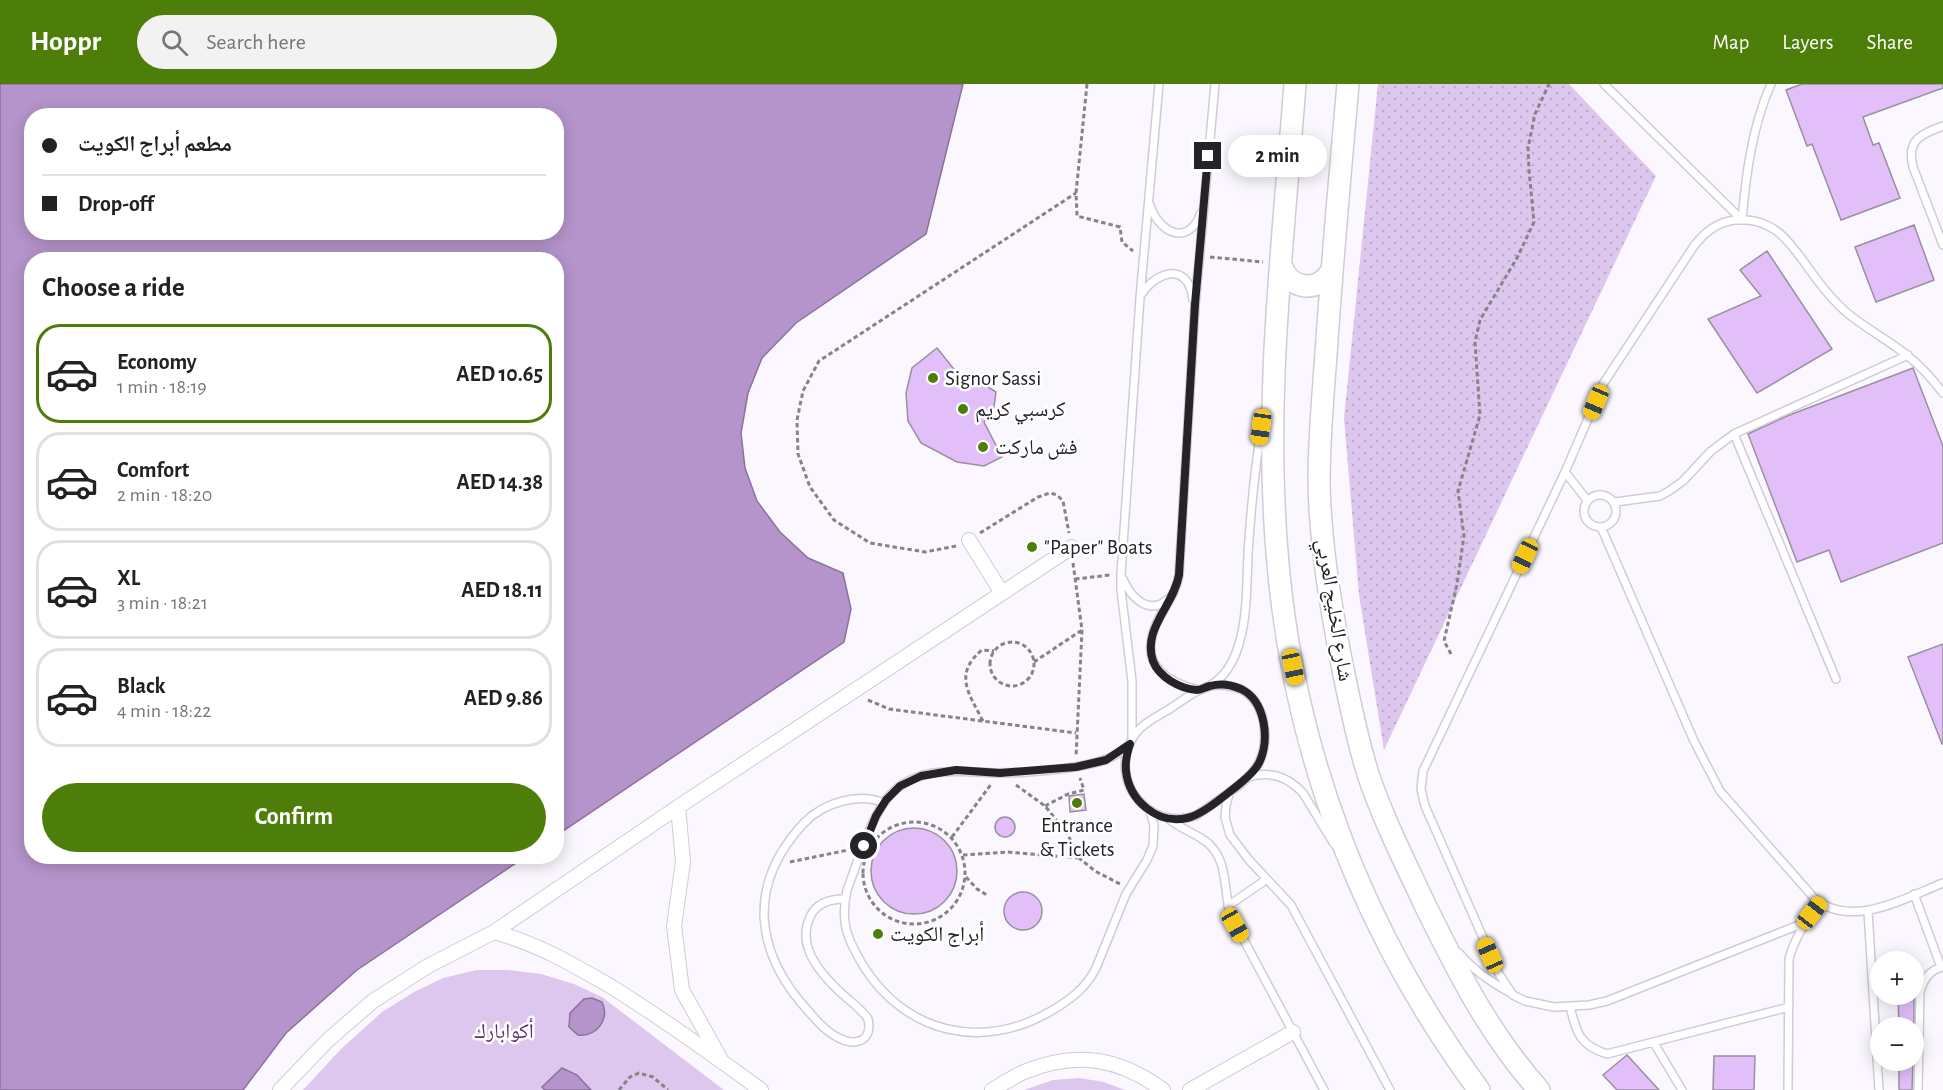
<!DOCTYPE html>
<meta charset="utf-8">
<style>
:root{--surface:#fff;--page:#f2f2f2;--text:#222;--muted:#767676;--line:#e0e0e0;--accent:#4e7e0a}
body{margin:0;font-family:"Alegreya Sans","Noto Naskh Arabic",sans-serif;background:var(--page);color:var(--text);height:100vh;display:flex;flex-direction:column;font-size:22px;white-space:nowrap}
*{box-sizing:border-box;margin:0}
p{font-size:20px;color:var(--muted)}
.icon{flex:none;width:33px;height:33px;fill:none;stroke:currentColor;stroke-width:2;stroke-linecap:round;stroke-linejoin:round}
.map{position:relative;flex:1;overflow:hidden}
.drawer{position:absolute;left:24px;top:168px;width:540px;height:612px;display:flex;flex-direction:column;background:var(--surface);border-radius:24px;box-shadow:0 3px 15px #0003}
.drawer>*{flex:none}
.hud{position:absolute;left:24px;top:24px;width:540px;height:132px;border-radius:24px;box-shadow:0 3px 15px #0003;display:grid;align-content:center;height:132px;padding:0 18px;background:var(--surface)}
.fabs{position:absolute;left:1870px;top:867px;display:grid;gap:12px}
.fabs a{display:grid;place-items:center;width:54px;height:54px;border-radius:50%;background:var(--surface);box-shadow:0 3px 15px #0003;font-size:30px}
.end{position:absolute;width:27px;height:27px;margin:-14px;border:8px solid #252327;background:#fff;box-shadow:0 0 0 3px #fff}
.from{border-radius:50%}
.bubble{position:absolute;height:42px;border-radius:21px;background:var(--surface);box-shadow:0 3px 15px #0003;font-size:20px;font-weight:600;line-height:42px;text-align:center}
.car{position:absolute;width:18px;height:36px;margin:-18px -9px;border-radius:8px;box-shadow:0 0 4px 2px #0007;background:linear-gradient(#f5c518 24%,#345 0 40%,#f5c518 0 76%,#345 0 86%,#f5c518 0)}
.hud b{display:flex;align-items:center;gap:21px;height:57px;font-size:22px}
.hud b+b{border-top:2px solid var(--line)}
.hud i{width:15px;height:15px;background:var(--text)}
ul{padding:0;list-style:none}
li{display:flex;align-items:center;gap:18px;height:99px;margin:0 12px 9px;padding:0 6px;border:3px solid var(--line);border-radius:24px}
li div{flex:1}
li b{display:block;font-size:22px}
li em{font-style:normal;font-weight:600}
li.on{border-color:var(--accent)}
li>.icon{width:54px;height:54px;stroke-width:1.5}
h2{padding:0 18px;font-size:27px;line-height:72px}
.action{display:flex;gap:12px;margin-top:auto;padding:12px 18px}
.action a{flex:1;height:69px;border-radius:36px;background:var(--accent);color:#fff;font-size:24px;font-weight:600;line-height:69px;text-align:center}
header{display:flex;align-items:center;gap:36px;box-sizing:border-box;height:84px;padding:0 30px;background:var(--accent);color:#fff}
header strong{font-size:28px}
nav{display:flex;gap:33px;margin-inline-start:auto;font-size:21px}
.search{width:420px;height:54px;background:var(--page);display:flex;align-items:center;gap:15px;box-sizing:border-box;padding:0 21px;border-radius:33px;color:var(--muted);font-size:22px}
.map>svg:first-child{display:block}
.grass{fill:url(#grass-dots)}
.park{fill:#dec7ee}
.water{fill:#b594cb;stroke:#8a729a;stroke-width:1.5;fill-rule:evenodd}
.building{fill:#e2bff9;stroke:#98919d;stroke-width:1.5}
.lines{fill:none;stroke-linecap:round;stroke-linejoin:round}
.lane-casing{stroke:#d2cbd7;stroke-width:10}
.street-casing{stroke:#d2cbd7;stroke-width:16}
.primary-casing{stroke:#d2cbd7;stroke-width:24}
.path{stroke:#868388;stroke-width:3;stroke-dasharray:4.5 3;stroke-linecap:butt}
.lane{stroke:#fff;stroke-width:7}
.street{stroke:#fff;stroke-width:14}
.primary{stroke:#fff;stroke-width:21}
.route{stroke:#252327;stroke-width:8}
.poi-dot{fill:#4e7e0a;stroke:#fff;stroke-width:2}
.labels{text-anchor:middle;stroke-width:5;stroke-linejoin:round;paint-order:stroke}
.poi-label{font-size:21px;fill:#252327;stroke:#fff;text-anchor:start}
.street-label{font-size:21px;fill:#252327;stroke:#fff}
.park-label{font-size:21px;fill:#5a2f72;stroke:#fff}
</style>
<header>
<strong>Hoppr</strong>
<div class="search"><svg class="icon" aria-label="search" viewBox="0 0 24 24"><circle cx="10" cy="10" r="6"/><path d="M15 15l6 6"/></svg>Search here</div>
<nav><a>Map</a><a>Layers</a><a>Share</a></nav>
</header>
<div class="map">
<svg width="1943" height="1006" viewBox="0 0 1943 1006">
<defs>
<pattern id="grass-dots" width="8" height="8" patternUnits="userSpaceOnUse" patternTransform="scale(1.5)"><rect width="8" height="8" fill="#dec7ee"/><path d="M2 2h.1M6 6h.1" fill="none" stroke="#beabcc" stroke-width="1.8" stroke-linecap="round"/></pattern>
</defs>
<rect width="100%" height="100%" fill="#fbf7fe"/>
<!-- grass -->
<path class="grass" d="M1378,0h191l87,92 -272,574 -25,-155 -15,-177z"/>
<!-- park -->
<path class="park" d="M477,886h30l34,4 33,10 28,13 122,93h-421l38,-41 41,-37 32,-20 29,-14z
M1079,994l25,4 21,8h-101l29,-10z"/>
<!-- water -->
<path class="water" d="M0,0h963l-37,150 -130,89 -34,35 -14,35 -7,40 4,35 12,33 23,31 28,26 35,15 8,36 -7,33 -287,193 -1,-575h-524v596l493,1 -168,113 -71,63 -43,57h-243zM32,32h524v116h-524z
M592,914l10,4c8,17 -5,35 -24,33l-9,-8 1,-14 14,-14z
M562,984l15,7 14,15h-46l-3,-3z"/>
<!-- building -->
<path class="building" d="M1802,0h141v4l-80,29 10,28 6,-2 21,55 -59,22 -29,-76 -5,2 -21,-56z
M1914,141l20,55 -58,22 -21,-55z
M1767,167l65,98 -75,44 -49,-74 53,-23 -21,-26z
M937,264l24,30 19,4 16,10 -2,15 -10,15 18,35 -18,9 -27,-4 -36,-19 -13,-22 -2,-28 6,-25z
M1913,284l30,78v97l-102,39 -12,-32 -32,12 -49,-128 39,-18z
M1943,560v100h-1l-34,-87z
M1084,710l2,16 -16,2 -1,-16z
M995 743a10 10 0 1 1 20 0a10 10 0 1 1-20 0Z
M871 787a43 43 0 1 1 86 0a43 43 0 1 1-86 0Z
M1004 827a19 19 0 1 1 38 0a19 19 0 1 1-38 0Z
M1898,910h16v34h-15z
M1627,971l32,35h-42l-14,-15z
M1714,972h41l-1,34h-41z
M1899,976h14l-1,30h-13z"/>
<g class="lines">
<defs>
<path id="lane" d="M1604,0l138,136
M1943,42c-21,8 -37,13 -30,41l30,78
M1150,121c9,28 38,42 51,8
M1742,136c4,-46 10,-93 29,-136
M1141,211c9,-16 36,-33 48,-10 2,4 3,9 4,14
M1734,350l102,245
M1565,388l22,28
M1584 427a16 16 0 1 1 32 0a16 16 0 1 1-32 0Z
M1615,418l45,-6 9,-5 14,-10 28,-30 23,-17 174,-79
M1601,443l93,214 26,50 95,108c37,30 90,-1 128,-16
M1123,495c8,19 27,38 46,19
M1211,601c15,-9 23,-24 28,-41 10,-33 7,-71 10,-105 3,-43 8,-86 15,-128
M1216,601c10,0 22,1 31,8 21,17 23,55 8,76 -13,18 -41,33 -58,46 -46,18 -89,-33 -65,-76 8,-15 25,-22 39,-31 14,-9 28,-21 45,-23z
M1199,606c-33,-8 -59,-25 -44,-63 7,-18 21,-32 24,-52l16,-270 20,-221
M1132,655v-58l-11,-91v-16l19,-276 19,-214
M1130,660c-7,6 -14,12 -23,15 -26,10 -80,14 -109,14 -36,-1 -79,-9 -108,22 -20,22 -32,67 -43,95 -7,33 0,49 17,77 43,67 119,84 187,44 19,-11 35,-23 45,-43l30,-74 21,-34 6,-14 1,-21 -4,-14
M1248,693c22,-6 39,-1 55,16l31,51
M1230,707l-4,14 -1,12 5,18 19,25 42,45 99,185
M1169,735c13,11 29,15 40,25 20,19 14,48 22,72l93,174
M1914,810l27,73
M845,815c-14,0 -29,4 -35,18 -13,28 8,54 28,73 10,10 22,17 30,29 3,12 -1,22 -14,23 -17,0 -34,-17 -44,-29 -56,-60 -64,-128 -6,-190 19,-20 54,-31 80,-20
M1228,822l39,-27
M1868,827l11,179
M1804,839l-197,78 -18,4 -35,2 -29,-6 -12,-6 -14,-21 -74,-168 -4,-17 2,-18 142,-299 38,-88 91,-138c11,-14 23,-24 41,-26 12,-1 25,1 35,7 13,6 23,21 32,32 13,19 26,37 44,53 20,17 43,28 63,45 13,10 24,23 34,36
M1459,869c14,17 30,28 50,39
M1570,923c7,26 9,38 37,47l182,-47
M1654,959l28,47
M1788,1006l1,-131c6,-22 17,-38 31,-56
M1918,1006l2,-98c4,-13 9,-22 23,-25"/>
<path id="street" d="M969,456l33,53
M678,723l5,55 -9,64 8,64 38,68
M494,848c44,12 78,32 116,54 52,32 102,68 151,104
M280,1006l48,-50 45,-39 55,-35 66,-34 184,-125 394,-260
M992,1006c10,-6 21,-13 32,-18 52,-21 94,-15 139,18
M1190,1006l103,-58"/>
<path id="primary" d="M1295,0c-12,159 -32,321 -17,480 17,192 86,370 201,526
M1348,0c-8,90 -16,180 -22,270 -3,42 -7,85 -7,127 1,61 11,120 22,179 8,38 15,76 27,114 15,45 37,88 57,131 33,67 64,129 114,185
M1281,180c7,26 38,30 51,6"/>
</defs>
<!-- lane casing -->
<use href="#lane" class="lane-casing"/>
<!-- street casing -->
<use href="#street" class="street-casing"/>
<!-- primary casing -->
<use href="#primary" class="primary-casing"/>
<!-- path -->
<path class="path" d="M1087,0l-11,109 1,23 43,11 2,15 11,9
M1210,173l53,5
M980,449l58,-36 12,-4 7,2 6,6 6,32
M956,462l-31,6 -55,-9 -36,-23 -24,-33 -12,-33 -1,-34 6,-29 16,-30 257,-168
M1073,479l9,67 -6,127
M1075,495l35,-4
M990 580a22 22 0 1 1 44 0a22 22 0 1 1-44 0Z
M1451,570l-7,-13 13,-57 7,-48 -6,-45 22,-76 -5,-73 5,-22 37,-62 17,-36 -5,-52 -1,-22 7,-34 14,-30
M1034,578l48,-32
M868,616l21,9 187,24
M983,637c-14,-27 -30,-47 -1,-71l12,1
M1016,701l29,21 22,27 12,25 16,13 25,13
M1045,722l23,-12 16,-4 -4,-12
M863 789a51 51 0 1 1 102 0a51 51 0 1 1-102 0Z
M952,753l40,-54
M963,771l44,-3 72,6
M790,778l58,-12
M966,793l11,12 10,6
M619,1006l11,-13 9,-4 14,4 15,13"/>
<!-- lane -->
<use href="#lane" class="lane"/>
<!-- street -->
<use href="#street" class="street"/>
<!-- primary -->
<use href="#primary" class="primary"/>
</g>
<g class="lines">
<!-- route -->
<path class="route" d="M864,762l12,-30 10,-16 14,-14 21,-10 35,-6 44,3 76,-6 30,-7 24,-16c-3,9 -5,18 -4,27 3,29 31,54 61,47 15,-3 37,-22 50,-32 8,-7 17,-13 22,-23 11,-22 7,-62 -18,-74 -9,-4 -21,-6 -31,-3 -5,1 -9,4 -13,4 -17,-1 -38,-13 -44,-29 -11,-32 21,-56 26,-86l16,-271 13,-148"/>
</g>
<!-- markers -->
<g class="poi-dot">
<circle cx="933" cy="294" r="6"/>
<circle cx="963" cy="325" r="6"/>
<circle cx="983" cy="363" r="6"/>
<circle cx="1032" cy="463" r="6"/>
<circle cx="1077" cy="719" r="6"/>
<circle cx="878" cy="850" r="6"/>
</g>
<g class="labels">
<!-- poi labels -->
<g class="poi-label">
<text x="945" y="301">Signor Sassi</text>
<text x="975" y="332">كرسبي كريم</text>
<text x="995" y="370">فش ماركت</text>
<text x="1044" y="470">"Paper" Boats</text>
<text x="1077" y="748" text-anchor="middle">Entrance<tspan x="1077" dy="24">&amp; Tickets</tspan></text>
<text x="890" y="857">أبراج الكويت</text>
</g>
<!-- street labels -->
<g class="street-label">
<text transform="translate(1335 526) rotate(81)" y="7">شارع الخليج العربي</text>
</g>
<!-- park labels -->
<g class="park-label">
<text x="504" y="954">أكوابارك</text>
</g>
</g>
</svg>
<div class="fabs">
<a>+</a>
<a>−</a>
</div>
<i class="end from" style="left:864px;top:762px"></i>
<i class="end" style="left:1208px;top:72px"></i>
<div class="bubble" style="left:1228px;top:51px;width:99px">2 min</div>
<i class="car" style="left:1596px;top:318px;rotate:203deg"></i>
<i class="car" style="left:1261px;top:343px;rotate:188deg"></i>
<i class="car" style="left:1525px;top:472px;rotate:205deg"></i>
<i class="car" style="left:1293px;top:583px;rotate:168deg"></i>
<i class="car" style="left:1812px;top:829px;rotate:38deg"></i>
<i class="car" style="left:1235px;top:841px;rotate:151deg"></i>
<i class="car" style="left:1490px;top:871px;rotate:336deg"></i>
<div class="hud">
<b><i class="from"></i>مطعم أبراج الكويت</b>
<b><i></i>Drop-off</b>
</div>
<section class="drawer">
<h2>Choose a ride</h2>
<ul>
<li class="on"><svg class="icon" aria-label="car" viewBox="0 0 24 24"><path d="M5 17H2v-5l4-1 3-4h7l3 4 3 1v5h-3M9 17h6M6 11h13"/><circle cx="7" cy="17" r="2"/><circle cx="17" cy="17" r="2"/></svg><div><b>Economy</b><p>1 min · 18:19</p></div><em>AED 10.65</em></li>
<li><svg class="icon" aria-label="car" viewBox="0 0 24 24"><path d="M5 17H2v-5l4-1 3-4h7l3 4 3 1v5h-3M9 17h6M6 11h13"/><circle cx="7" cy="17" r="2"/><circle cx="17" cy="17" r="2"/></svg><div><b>Comfort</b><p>2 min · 18:20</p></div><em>AED 14.38</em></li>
<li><svg class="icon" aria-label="car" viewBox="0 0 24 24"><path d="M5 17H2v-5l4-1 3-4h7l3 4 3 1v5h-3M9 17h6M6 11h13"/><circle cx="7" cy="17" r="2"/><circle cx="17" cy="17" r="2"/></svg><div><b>XL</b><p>3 min · 18:21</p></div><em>AED 18.11</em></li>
<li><svg class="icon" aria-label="car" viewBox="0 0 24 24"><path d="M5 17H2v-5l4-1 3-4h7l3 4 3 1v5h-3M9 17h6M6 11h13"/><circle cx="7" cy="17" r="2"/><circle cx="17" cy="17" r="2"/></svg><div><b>Black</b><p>4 min · 18:22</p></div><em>AED 9.86</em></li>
</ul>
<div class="action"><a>Confirm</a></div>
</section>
</div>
